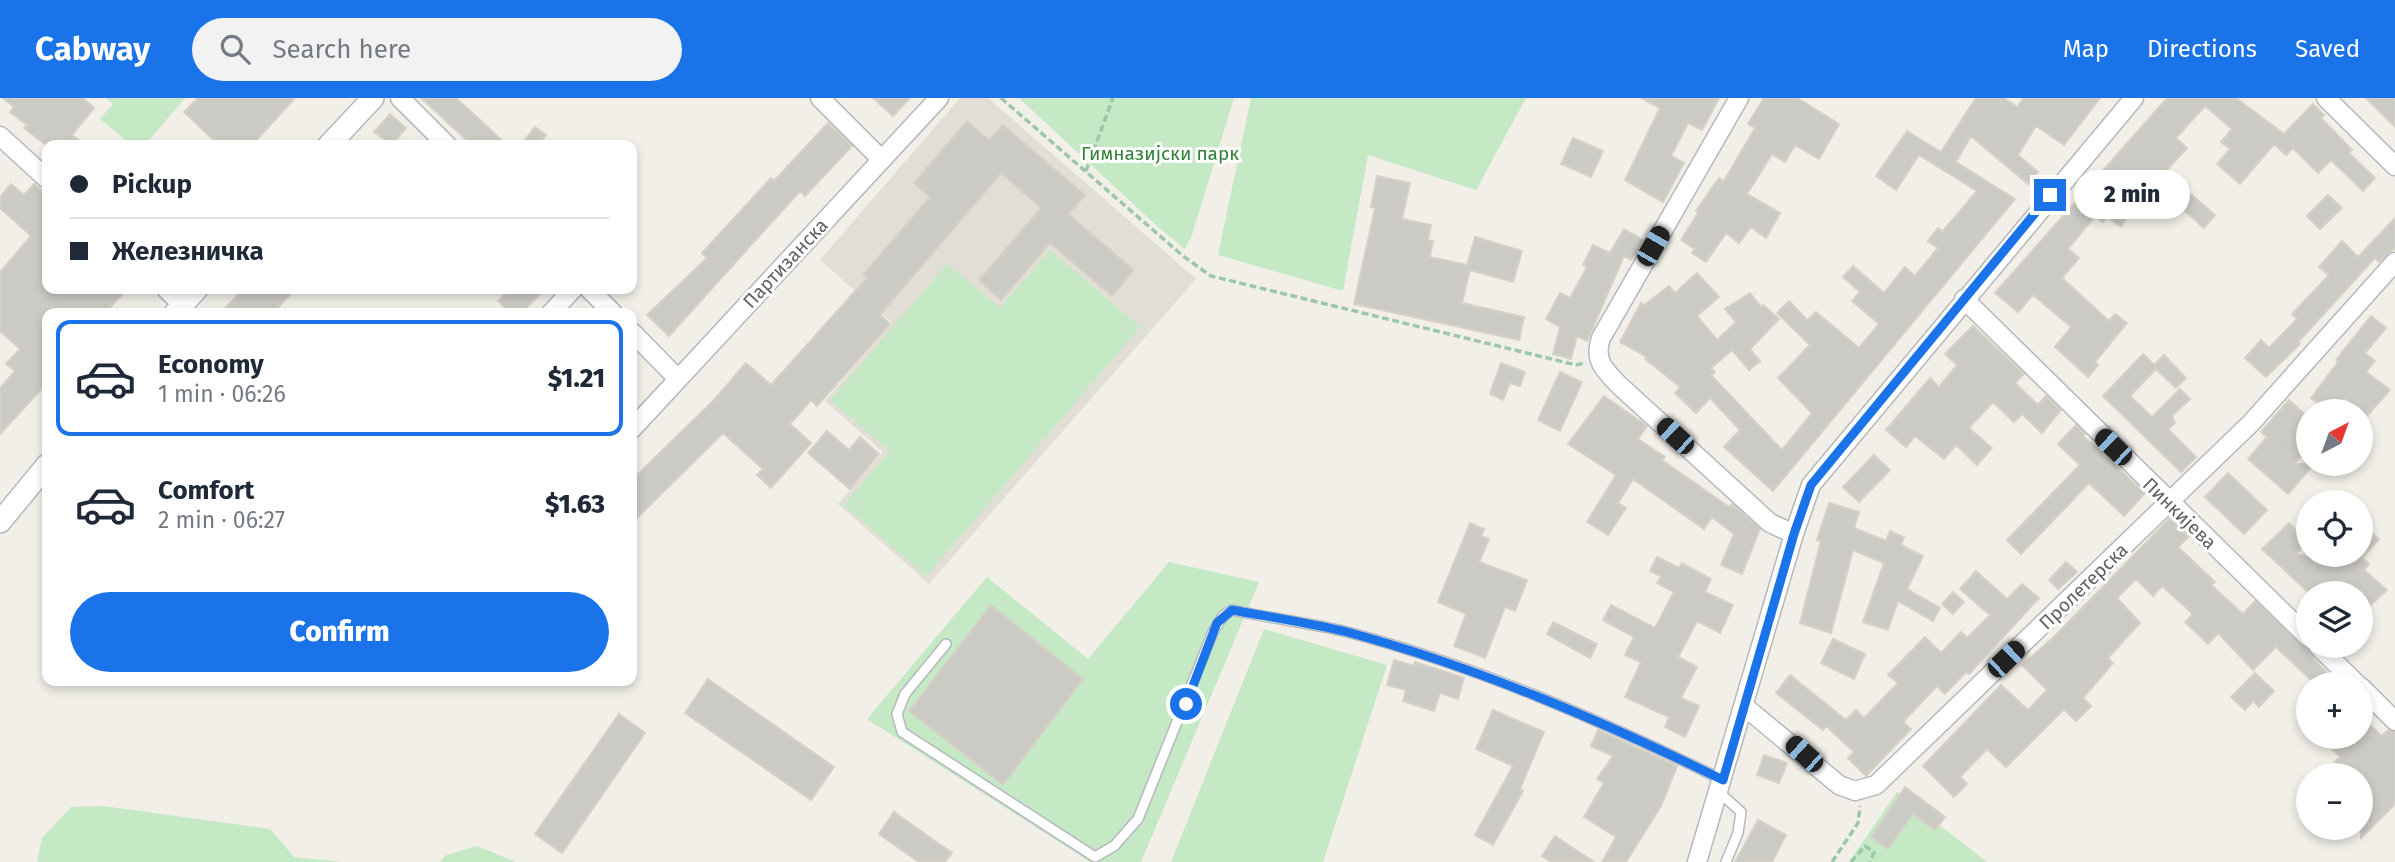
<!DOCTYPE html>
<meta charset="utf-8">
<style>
:root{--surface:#fff;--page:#f2f2f3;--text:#1f2937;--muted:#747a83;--line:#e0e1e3;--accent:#1a73e8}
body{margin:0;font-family:"Fira Sans",sans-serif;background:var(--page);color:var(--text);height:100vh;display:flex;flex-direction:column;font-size:26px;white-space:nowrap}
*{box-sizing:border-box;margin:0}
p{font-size:23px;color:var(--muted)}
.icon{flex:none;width:38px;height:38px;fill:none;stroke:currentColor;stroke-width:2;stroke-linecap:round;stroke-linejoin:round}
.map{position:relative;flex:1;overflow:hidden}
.side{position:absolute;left:42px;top:210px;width:595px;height:378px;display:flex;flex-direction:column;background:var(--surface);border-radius:14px;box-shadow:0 4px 10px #0003}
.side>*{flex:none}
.banner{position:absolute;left:42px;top:42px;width:595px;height:154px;border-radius:14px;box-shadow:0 4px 10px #0003;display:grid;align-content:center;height:154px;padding:0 28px;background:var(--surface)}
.needle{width:46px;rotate:41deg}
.controls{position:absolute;left:2296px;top:301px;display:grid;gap:14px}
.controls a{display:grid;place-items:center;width:77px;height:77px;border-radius:50%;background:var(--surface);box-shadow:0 4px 10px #0003;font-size:35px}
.end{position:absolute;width:32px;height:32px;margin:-16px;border:9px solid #1a73e8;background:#fff;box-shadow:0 0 0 4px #fff}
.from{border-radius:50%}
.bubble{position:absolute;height:49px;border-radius:24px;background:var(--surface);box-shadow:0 4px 10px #0003;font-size:23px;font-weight:800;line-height:49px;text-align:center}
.car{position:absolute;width:21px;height:42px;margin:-21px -10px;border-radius:9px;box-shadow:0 0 5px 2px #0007;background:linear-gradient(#222 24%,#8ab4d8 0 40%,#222 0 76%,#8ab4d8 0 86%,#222 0)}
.banner b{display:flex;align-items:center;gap:24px;height:66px;font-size:26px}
.banner b+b{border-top:2px solid var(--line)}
.banner i{width:18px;height:18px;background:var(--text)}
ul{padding:12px 0 0;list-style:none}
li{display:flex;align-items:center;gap:21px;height:116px;margin:0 14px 10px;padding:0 14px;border:4px solid transparent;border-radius:14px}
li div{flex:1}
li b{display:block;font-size:26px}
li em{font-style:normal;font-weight:800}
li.current{border-color:var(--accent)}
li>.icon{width:63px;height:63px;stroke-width:1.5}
.cta{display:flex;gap:14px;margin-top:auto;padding:14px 28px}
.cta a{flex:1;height:80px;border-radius:42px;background:var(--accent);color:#fff;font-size:28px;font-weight:800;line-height:80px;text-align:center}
header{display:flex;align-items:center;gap:42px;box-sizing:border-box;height:98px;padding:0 35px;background:var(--accent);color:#fff}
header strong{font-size:33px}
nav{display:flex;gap:38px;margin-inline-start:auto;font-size:24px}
.search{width:490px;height:63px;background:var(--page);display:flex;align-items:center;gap:18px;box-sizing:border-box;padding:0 24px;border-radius:38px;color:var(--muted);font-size:26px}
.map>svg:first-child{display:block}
.education{fill:#e1ded6}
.green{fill:#c5e8c5}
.building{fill:#cccac5;stroke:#d6d1c6;stroke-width:2}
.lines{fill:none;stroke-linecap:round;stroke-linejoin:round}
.service-casing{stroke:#b5b8bc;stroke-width:12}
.minor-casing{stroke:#b5b8bc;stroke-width:21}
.tertiary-casing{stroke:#b5b8bc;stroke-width:24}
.path{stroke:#9cc7a9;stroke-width:3.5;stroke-dasharray:7 3.5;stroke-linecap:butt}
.service{stroke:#fff;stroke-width:9}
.minor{stroke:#fff;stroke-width:18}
.tertiary{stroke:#fff;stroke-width:21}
.route{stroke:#1a73e8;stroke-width:9}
.labels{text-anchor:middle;stroke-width:6;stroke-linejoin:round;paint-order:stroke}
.park-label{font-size:19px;fill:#348238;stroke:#fff}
.street-label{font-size:19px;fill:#5f6368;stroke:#fff}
</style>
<header>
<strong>Cabway</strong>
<div class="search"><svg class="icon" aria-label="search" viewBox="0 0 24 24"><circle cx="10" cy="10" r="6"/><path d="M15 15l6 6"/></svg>Search here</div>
<nav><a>Map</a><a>Directions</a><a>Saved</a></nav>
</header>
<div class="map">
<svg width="2395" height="764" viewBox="0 0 2395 764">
<rect width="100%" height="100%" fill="#f1efe8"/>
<!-- education -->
<path class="education" d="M960,0h28l208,181 -267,305 -91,-80 45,-52 -58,-51 67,-78 -72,-63z"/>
<!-- green -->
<path class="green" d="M106,0h79l-40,47h-13l-32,-26 13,-15z
M1019,0h215l-42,137 -7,14 -27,-22z
M1251,0h275l-50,92 -108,-35 -25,136 -125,-36z
M1050,152l90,77 -214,249 -82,-71 46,-54 -60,-51 117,-136 53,44z
M1169,464l90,20 -118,280h-51l-223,-143 120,-142 101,82z
M1264,531l123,36 -64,197h-152z
M1897,694l90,70h-138z
M103,708l167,23 24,28 48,5h-305l5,-24 29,-31z
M477,748l39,16h-76l6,-7z"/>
<!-- building -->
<path class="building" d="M3,0h80l11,10 -22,27 13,10h-39l-22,-17 3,-3 -17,-13 4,-5z
M198,0h97l-43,47h-33l-35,-33z
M421,0h35l51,47h-35z
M873,0h37l-17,18z
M1641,0h78l-17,32 -14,-7 -17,33 13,7 -21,39 -38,-22 35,-72z
M1764,0h33l42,26 -20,35 -24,-14 -10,17 -13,-8 -25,40 33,19 -14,25 -15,-11 -12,16 -13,-10 -20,29 -14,-9 3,-4 -14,-9 17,-27 -2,-2 23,-33 5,3 31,-53 -7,-4z
M1976,0h28l13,9 7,-9h76l-36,47 -28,-19 -18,29 20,17 -10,12 -57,-48 -15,26 59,37 -242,292 -49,-44 16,-17 -30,-32 -14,15 -21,-20 5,-6 -35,-28 2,-2 -27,-15 21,-39 3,2 25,-19 6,7 22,-20 22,24 -22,19 20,24 19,-18 -11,-13 25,-16 11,14 2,-2 16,14 -29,30 10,12 -11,9 -17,-20 -21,18 4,4 -4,3 71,75 30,-37 -34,-35 32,-33 -33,-32 12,-12 18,19 9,-8 43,36 20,-24 -27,-23 8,-9 -17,-15 10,-11 31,27 21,-26 10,9 23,-28 -10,-7 10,-13 5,3 34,-40 -58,-36 -23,35 -20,-14 31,-45 34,21z
M2167,0h69l48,36 29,-30 11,11 -3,3 31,32 -3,3 26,25 -12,13 -32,-31 -13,13 -25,-25 -7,7 -12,-11 -34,40 -23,-20 13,-15 -9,-7 11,-13 -27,-23 -29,32 11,10 -22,24 50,43 -11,13 -38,-34 -4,5 -29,-26 -20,25 19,12 -11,17 -14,-10 -4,5 -8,-6 -27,33 11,9 -17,20 47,43 6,-7 12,9 -32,39 3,3 -10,12 -33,-30 16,-20 -38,-32 -15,17 -23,-19z
M2366,0h29v29z
M390,16l16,14 -14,17 -18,-13z
M967,23l22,19 14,-15 82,70 -17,19 66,56 -22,26 -62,-53 -49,57 -22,-20 62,-72 -40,-35 -121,142 10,9 -73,82 -6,-6 -21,24 21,19 -40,45 -14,-13 6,-6 -40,-36 -91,90v-43l82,-80 32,-37 25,22 96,-107 -4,-3 67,-78 -16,-14z
M828,25l24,23 -47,50 -5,-5 -131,145 -22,-21 60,-57 -5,-5 69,-75 3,3z
M535,29l11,8 -8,10h-17z
M1573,40l30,13 -12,26 -30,-13z
M1377,78l33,7 -8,36 29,6 -3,15 5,1 -3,16 37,8 8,-28 47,14 -9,31 -43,-12 -8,33 62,14 -5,23 -165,-36 21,-96 -4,-1z
M11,86l13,11 10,-11 13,12v93h80l-22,24h-58v70l-47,51v-46l15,-17 -9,-7 14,-15 -20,-18v-59l31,-36 -31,-28v-11z
M2328,97l14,13 -22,21 -13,-13z
M2395,120v30l-16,14 -4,-4 -77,84 2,2 -34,33 -21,-19 16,-18 8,8 28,-29 -5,-5 37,-39 -10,-8 23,-26 16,16z
M1624,131l19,11 -12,20 -7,-4 -37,85 -10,-5 -6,23 -18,-5 7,-27 -14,-8 14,-26 10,5 17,-31 -4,-2 10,-20 17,8z
M244,191h51l-22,24h-53z
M510,191h35l-24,24h-10l-13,-12z
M2371,218l15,12 -21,25 10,8 -9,11 24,18 -22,25 -23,-17 -10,13h-6l-18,-13 27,-36 -2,-2z
M1973,228l51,48 -9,9 23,22 8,-9 15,14 -19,23 -20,-19 -8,8 -21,-20 -24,26 23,20 -15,17 -21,-20 -12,14 -29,-23 -9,11 -20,-17 44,-52 9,9 18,-22 -12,-11z
M2143,256l11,11 10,-10 22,23 -10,10 -20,-19 -26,27 22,21 28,-28 10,10 -18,17 3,7 -7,6 28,28 -15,15 -78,-76z
M1501,265l24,9 -5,14 -10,-3 -7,17 -13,-6z
M1560,274l22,10 -22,49 -22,-11z
M1604,298l43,30 -9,13 27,18 -3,3 67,47 3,-3 28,25 -18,45 -21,-9 13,-31 -22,-17 -8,12 -71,-50 -15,24 8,5 -18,27 -21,-13 29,-47 -48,-31z
M2289,302l19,17v30l-14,17h20l-26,30 -40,-35 19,-22 -6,-5z
M2076,327l9,9 -2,2 62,57 -21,23 -35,-33 -68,71 -14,-14 73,-75 -22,-21z
M827,333l22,19 11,-13 19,17 -29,35 -42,-36z
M1874,357l16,15 -31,32 -16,-15z
M2228,375l39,37 -23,24 -39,-37z
M1829,405l30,9 -5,16 32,13 4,-10 14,6 -3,8 22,11 -16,33 33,19 -7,13 -35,-20 -10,29 -25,-8 21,-59 -31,-13 -22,83 -31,-10 21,-82 -4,-1z
M2170,420l19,18 -11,11 37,35 -4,3 32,29 12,-13 52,47 8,13 24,23h-24l-39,-37 -23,23 -35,-37 -10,11 -23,-22 8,-8 -31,-28 -9,10 -17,-17 -19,19 23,25 -32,35 5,5 -30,35 8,8 -15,15 -12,-12 -58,58 -19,-18 -27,28 7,7 -13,13 -31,-31 78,-81 27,25 19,-20 -25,-25 32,-28z
M1470,425l14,6 -3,7 8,3 -10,23 48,18 -12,31 -10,-4 -20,51 -31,-12 12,-32 -28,-12z
M2289,425l19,19 -13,13 66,2v-33l18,15 -17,19 7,6 -5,6 23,20 -26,24v-21h-52l-47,-44z
M1657,459l22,11 3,-5 29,16 -6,13 28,13 -13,28 -23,-12 -19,36 19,10 -16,31 18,8 -14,31 -20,-10 4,-10 -44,-20 16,-35 -16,-7 9,-18 -31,-17 8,-15 44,23 19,-36 -17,-9 4,-7 -11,-5z
M2066,464l11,10 -19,17 -9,-9z
M1976,473l31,28 15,-15 17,14 -70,76 -3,-2 -21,22 -8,-8 -34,36 8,7 -45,47 -18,-18 6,-6 -28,-26 -3,4 -47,-37 14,-18 56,45 10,-10 8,8 34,-35 -10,-8 37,-38 16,16 20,-21 6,6 23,-23 -30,-26z
M1953,494l11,10 -11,12 -11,-10z
M991,507l92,74 -80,106 -94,-74z
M1553,524l44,22 -7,14 -43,-24z
M1833,541l32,15 -11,25 -33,-16z
M1394,562l20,6 1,-4 49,16 -6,21 -18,-6 -6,18 -31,-10 3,-11 -19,-5z
M2255,575l19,18 -15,16 -6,-6 -8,9 -14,-13z
M708,581l126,88 -23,33 -126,-87z
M1493,612l51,22 -24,57 3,2 -30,54 -18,-10 38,-69 -37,-17z
M619,616l26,19 -83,120 -27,-19z
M2361,618l21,20 6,-6 7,2v72l-34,34v-63h-39l18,-18 -9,-9 11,-11h19z
M1598,632l79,36 -16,40 -35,56h-24l14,-25 -32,-20 20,-34 -7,-4 16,-23 -22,-10z
M1764,657l23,8 -8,20 -22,-8z
M1905,689l40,30 -10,13 -22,-16 -25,35 -17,-12z
M894,714l58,41 -7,9h-26l-40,-28z
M1758,722l28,15 -14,27h-37z
M1555,738l39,26h-43l-9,-6z"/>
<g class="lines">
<defs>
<path id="service" d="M946,546l-41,50 -8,20 5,18 193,125 19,-11 24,-27 75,-187 10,-16 9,-6c38,8 78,13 115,22 130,34 255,89 376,148
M1719,694l22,20 -3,21 -12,29"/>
<path id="minor" d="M400,0l47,47
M820,0l61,61
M1739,0l-138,240c-8,22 4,33 19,48l150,137 24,11
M2326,0l69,68
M0,38l47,43
M166,191l16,15
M589,191l24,24
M1964,201l344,338
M551,215l22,-24
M632,234l46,47
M632,331l307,-331
M2318,548l39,38
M2361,589l34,34
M1744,608l95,79 16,6 21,-6 375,-362 144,-161
M1697,764l97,-328 17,-49 323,-387"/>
<path id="tertiary" d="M329,47l44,-47
M175,215l22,-24
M0,424l47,-57"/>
</defs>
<!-- service casing -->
<use href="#service" class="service-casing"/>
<!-- minor casing -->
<use href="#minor" class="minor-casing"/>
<!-- tertiary casing -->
<use href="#tertiary" class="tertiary-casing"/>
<!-- path -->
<path class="path" d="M1001,0l182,158 28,20 365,89 8,-2
M1086,73l27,-73
M1832,764l26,-39 2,-17
M1851,764l14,-16 9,6 -4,10"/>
<!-- service -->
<use href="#service" class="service"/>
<!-- minor -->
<use href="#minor" class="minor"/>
<!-- tertiary -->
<use href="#tertiary" class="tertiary"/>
</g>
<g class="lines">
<!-- route -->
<path class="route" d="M1186,606l31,-81 15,-13c38,7 78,13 115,22 130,35 255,89 376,148l71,-246 17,-49 239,-290"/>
</g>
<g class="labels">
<!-- park labels -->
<g class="park-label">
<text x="1160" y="62">Гимназијски парк</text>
</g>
<!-- street labels -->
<g class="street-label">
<text transform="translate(785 165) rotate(-47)" y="7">Партизанска</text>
<text transform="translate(2180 415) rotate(44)" y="7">Пинкијева</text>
<text transform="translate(2083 488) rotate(-44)" y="7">Пролетерска</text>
</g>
</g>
</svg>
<div class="controls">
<a><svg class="needle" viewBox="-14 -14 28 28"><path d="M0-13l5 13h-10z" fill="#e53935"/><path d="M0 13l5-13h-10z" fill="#747a83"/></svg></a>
<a><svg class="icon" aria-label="locate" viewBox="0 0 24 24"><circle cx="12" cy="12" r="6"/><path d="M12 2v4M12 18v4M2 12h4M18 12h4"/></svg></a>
<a><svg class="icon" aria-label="layers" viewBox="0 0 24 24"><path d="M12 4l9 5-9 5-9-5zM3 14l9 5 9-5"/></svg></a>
<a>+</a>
<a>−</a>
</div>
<i class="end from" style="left:1186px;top:606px"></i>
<i class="end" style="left:2050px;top:97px"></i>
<div class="bubble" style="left:2074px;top:72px;width:116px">2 min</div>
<i class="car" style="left:1653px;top:148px;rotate:30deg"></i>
<i class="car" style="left:1675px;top:338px;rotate:313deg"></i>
<i class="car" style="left:2113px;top:349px;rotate:314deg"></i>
<i class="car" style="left:2006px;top:561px;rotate:46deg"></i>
<i class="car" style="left:1804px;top:656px;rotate:312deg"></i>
<div class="banner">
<b><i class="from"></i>Pickup</b>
<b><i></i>Железничка</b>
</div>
<section class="side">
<ul>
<li class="current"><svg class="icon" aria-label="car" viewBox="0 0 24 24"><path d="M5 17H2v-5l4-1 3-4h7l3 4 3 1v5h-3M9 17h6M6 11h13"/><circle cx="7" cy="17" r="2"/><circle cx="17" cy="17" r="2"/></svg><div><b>Economy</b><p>1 min · 06:26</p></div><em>$1.21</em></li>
<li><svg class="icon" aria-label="car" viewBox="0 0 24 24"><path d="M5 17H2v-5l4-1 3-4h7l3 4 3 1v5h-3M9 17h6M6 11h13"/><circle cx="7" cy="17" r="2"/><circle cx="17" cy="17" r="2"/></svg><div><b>Comfort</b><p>2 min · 06:27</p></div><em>$1.63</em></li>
</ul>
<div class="cta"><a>Confirm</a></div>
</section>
</div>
